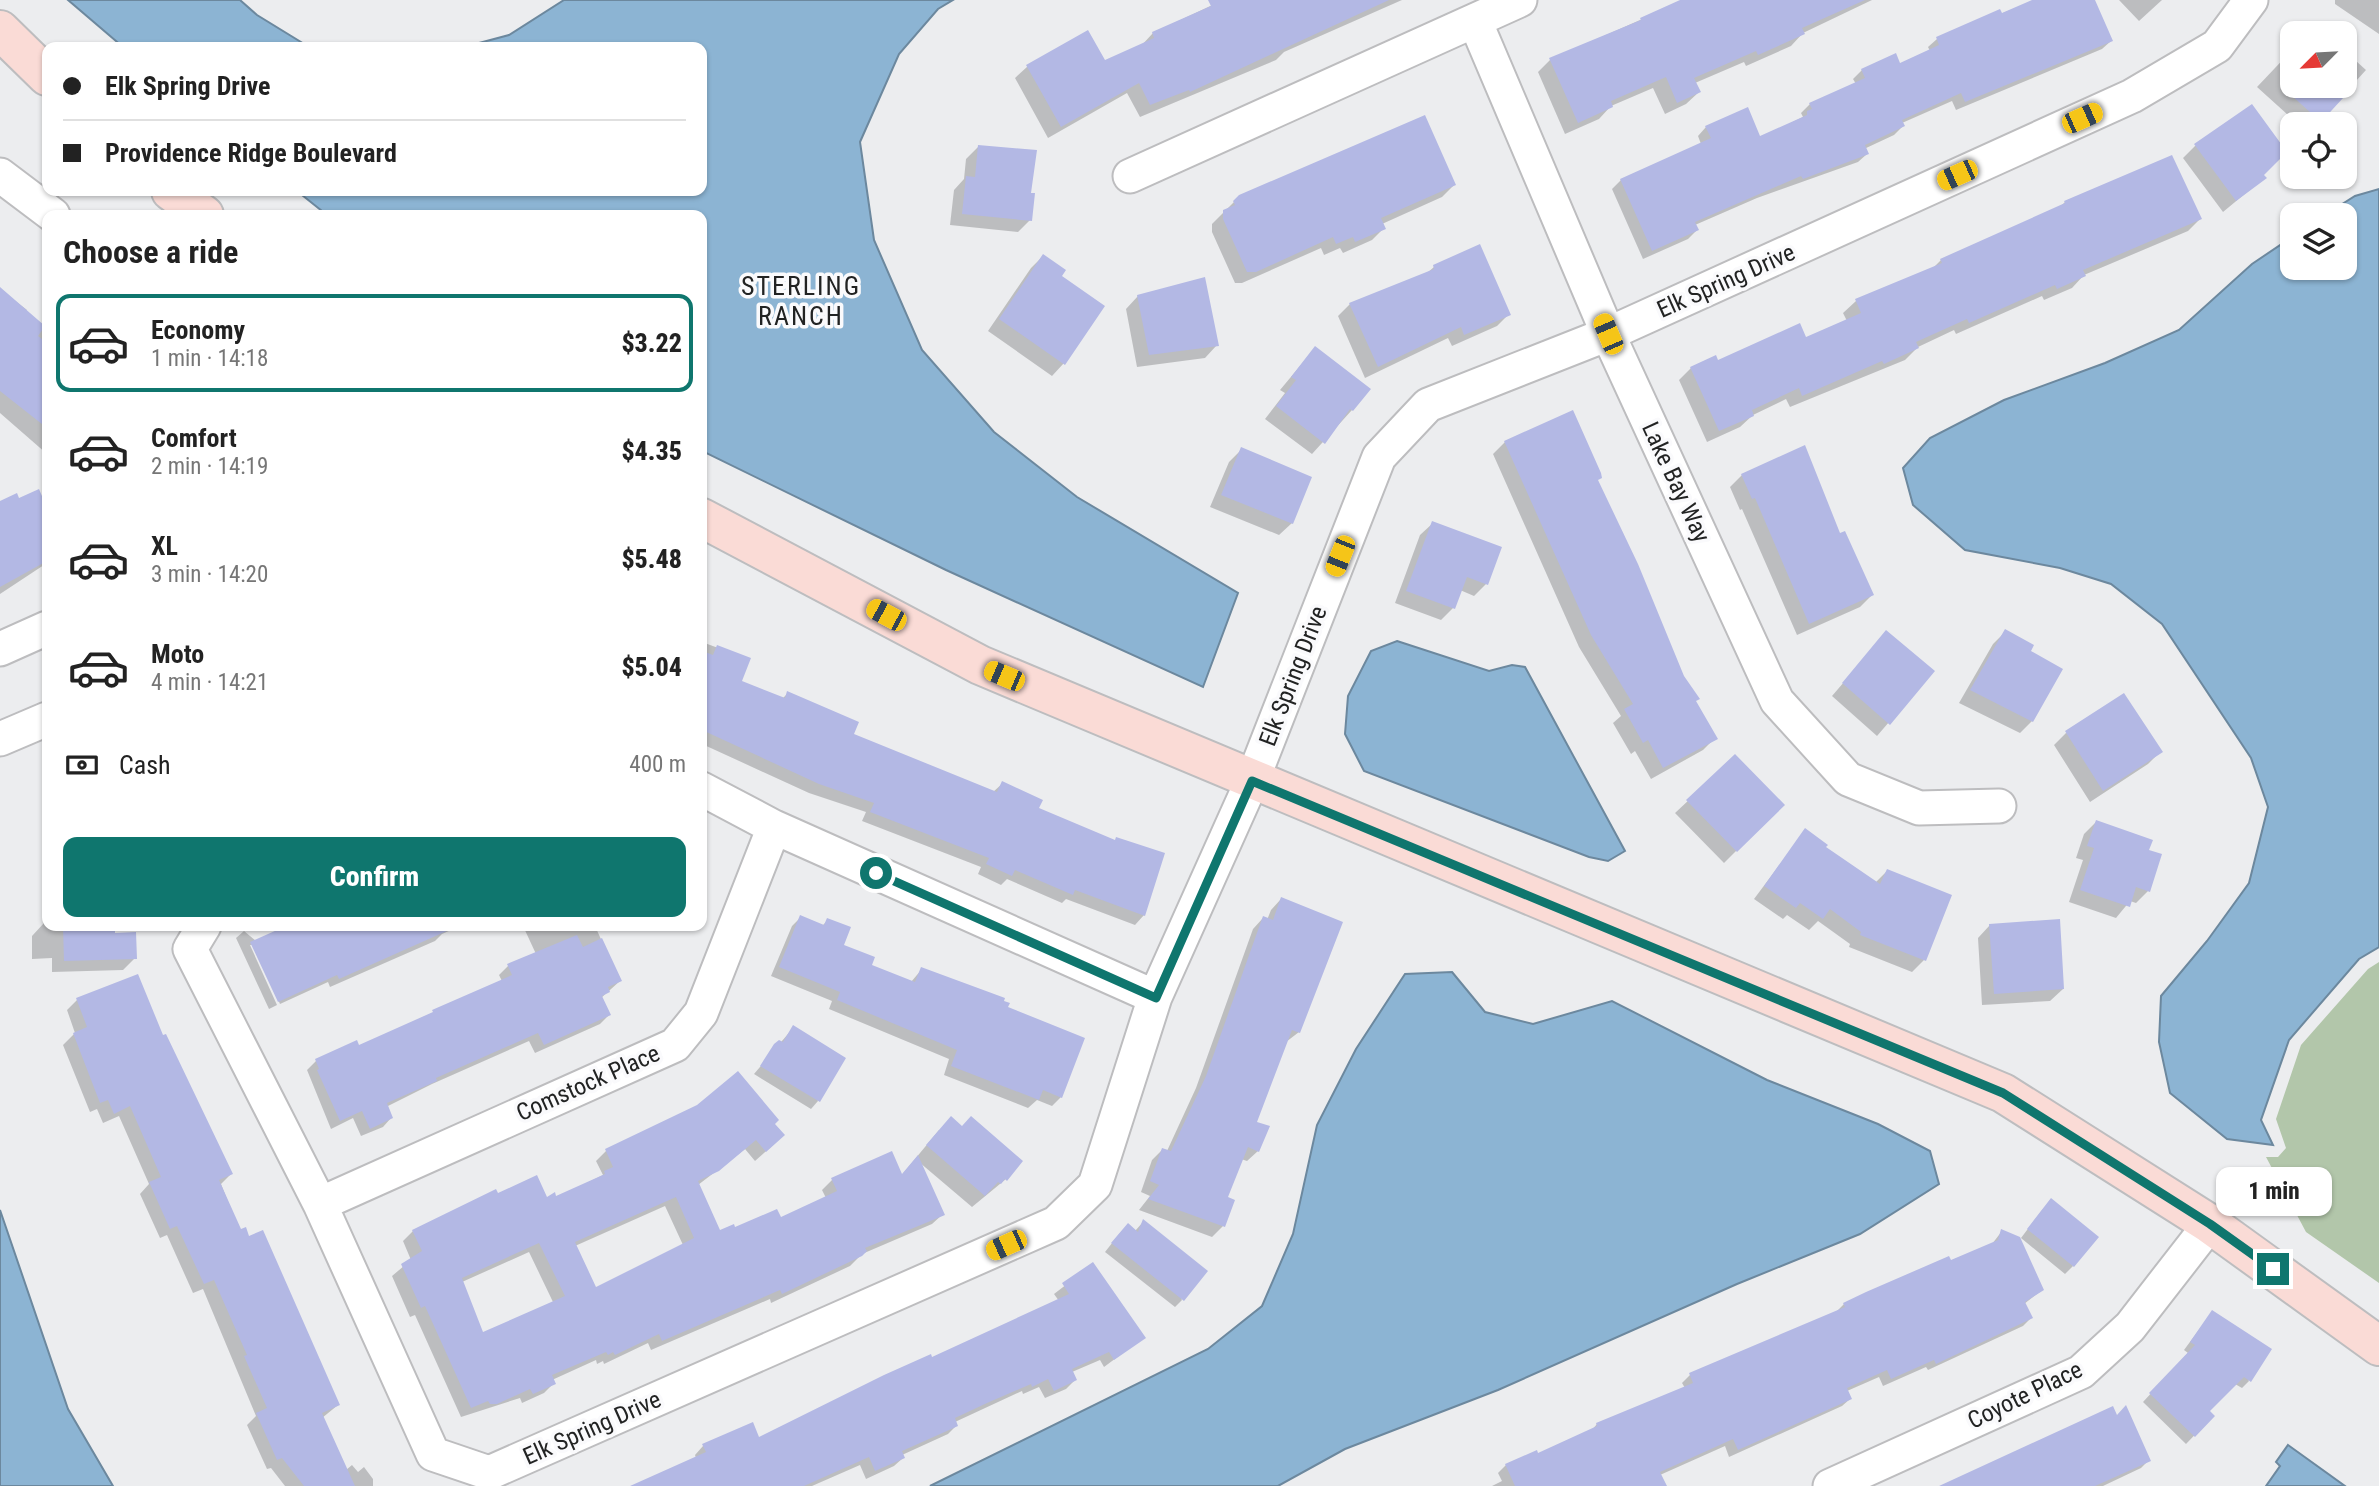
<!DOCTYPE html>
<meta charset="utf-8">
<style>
:root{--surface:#fff;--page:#f2f2f2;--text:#222;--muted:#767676;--line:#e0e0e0;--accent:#0f766e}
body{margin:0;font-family:"Roboto Condensed",sans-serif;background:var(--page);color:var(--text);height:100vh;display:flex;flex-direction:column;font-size:26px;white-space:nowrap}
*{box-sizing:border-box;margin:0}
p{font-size:23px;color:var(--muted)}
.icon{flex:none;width:38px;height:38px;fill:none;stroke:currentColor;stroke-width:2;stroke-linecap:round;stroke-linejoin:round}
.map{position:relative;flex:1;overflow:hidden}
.side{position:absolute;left:42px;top:210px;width:665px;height:721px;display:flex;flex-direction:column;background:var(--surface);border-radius:14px;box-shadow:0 2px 5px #0004}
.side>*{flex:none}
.hud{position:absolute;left:42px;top:42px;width:665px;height:154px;border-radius:14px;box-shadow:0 2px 5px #0004;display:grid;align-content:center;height:154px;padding:0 21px;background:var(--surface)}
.needle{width:46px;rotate:246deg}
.fabs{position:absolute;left:2280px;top:21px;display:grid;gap:14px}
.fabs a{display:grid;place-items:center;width:77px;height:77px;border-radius:14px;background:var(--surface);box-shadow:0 2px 5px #0004;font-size:35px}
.end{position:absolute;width:32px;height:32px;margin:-16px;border:9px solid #0f766e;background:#fff;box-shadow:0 0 0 4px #fff}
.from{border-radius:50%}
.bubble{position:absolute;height:49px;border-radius:14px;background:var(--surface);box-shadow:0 2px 5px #0004;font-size:23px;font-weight:800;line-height:49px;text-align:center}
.car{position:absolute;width:21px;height:42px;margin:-21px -10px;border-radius:9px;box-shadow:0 0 5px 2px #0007;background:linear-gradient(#f5c518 24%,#345 0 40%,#f5c518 0 76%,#345 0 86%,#f5c518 0)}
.hud b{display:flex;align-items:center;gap:24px;height:66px;font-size:26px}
.hud b+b{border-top:2px solid var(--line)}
.hud i{width:18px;height:18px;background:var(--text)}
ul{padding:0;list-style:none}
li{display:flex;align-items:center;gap:21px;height:98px;margin:0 14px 10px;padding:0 7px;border:4px solid transparent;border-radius:14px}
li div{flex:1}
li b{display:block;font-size:26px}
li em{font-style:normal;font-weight:800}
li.on{border-color:var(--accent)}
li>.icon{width:63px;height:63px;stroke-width:1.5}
h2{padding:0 21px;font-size:32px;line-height:84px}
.pay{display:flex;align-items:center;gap:18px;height:77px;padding:0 21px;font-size:26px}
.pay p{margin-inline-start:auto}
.cta{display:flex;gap:14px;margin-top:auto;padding:14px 21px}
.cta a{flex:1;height:80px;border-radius:14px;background:var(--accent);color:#fff;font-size:28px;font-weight:800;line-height:80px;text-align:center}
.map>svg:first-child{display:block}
.green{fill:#b2c6aa}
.water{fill:#8cb4d3;stroke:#6c889e;stroke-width:2}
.shadow{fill:#0003;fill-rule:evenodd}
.building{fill:#b3b8e4;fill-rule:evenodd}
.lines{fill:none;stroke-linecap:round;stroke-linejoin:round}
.street-casing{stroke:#bdbdbf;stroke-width:37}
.secondary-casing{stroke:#bdbdbf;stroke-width:42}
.street{stroke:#fff;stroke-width:33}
.secondary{stroke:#fadbd6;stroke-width:38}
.route{stroke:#0f766e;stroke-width:9}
.labels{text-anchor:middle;stroke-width:7;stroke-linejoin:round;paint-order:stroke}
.street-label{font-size:24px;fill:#222323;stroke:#fafafc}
.neighbourhood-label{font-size:26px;letter-spacing:2px;fill:#222323;stroke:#fafafc}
</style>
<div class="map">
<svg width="2379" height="1486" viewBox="0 0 2379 1486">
<rect width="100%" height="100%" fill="#ecedef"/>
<!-- green -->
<path class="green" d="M2379,962v321l-73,-51 -40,-75h12l8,-9 -10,-29 25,-74 67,-76z"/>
<!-- water -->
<path class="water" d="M68,0h172l17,15 52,32h-186z
M564,0h389l-15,9 -39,45 -39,88 14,98 48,110 72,82 83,65 161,96 -35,94 -257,-117 -244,-119v-236h-375l-30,-24h405v-144h-238l45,-12z
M2379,189v758l-20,12 -70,81 -28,80 12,25 -46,-6 -57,-46 -11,-51 2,-46 46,-55 42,-58 19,-76 -17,-49 -89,-134 -51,-40 -51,-16 -95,-18 -52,-45 -10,-37 27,-30 74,-38 101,-37 74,-33 73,-66 40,-27v31h53v-53h-20l30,-19z
M1397,641l92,30 23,-6 13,2 100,184 -17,10 -19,-4 -225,-86 -19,-37 3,-38 23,-45z
M1452,972l33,40 48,12 79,-23 155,79 111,44 52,27 9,33 -79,50 -123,50 -239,106 -153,59 -67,37h-348l278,-137 54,-43 31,-72 24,-109 39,-76 49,-75z
M0,1210l68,199 45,77h-113z
M2288,1445l57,41h-79l14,-20 -4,-4z"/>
<!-- shadow -->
<path class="shadow" d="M1223,0h179l-118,52 -8,8 -136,57 -13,-24 -79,45 -33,-60 13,-12 76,-3 36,-16 13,-14z
M1685,0h187l-69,33 -12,13 -45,20 -2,-4 -49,21 4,9 -13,12 -21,10 -12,-26 -42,18 -12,13 -34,15 -27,-62 12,-12z
M2036,0h57l18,41 -9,8 -146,61 -4,-9 -50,22 1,3 -9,9 -30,14 3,5 -9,8 -101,36 -62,27 2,5 -9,9 -45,20 -31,-70 9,-9 80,-36 -3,-8 8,-9 54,11 43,-21 -2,-4 9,-9 46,-20 -3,-5 9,-9 38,-5 30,-14 -2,-4 9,-8z
M2119,0h43l-23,21z
M2335,0h44v34l-44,-30z
M2317,25l9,8h-17z
M2292,50v36h53v-35l21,19 -49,54h-19l-41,-37z
M2252,107l12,71 -41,34 -40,-54 12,-12z
M979,146l50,48 1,26 -12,12 -68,-7 4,-35 10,-11 2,-20z
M1454,185l-12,12 -60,27 2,4 -12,12 -29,13 -3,-5 -16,7 -3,-7 -79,35h-7l-23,-51v-8l22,-22z
M2065,202l135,17 -12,12 -104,44 -12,13 -28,12 -2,-4 -86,38 -2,-4 -36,17 -13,13 -115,47 -4,-8 -33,16 -13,12 -33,15 -28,-62 12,-12 115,-29 41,-18 -4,-8 13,-12 76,-32 9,-9 118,-52z
M1043,256l17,21 4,86 -12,13 -64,-45 43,-63z
M1434,267l75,47 -12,12 -45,20 -4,-8 -83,40 -27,-62 12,-12 77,-31z
M0,293h5l22,17 -3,3 23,18v123l-47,-41z
M1138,296l79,49 -12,13 -68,9 -11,-58z
M1315,348l37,62 -40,44 -47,-35 20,-26 -5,-3z
M1505,442l91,40 99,220 20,36 -12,12 -52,29 -16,-28 -4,3 -18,-31 8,-7 -42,-69 -86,-193z
M1242,449l50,74 -13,12 -69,-28 19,-45z
M1742,475l97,60 33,60 -12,12 -63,28 -55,-126 -2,1 -10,-23z
M38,491l9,22v50l-47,31v-93h18z
M1433,523l53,61 -12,12 -14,-6 -7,18 -12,12 -46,-17 25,-68z
M2005,632l23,20 4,69 -12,12 -61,-30 34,-59z
M1886,633l47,38 -56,65 -45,-40z
M702,642l46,17 -9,23 43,17 6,-6 63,42 142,57 10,-9 34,26 107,106 -9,10 -69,-26 -4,4 -55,-24 -6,6 -23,-11 3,-7 -119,-46 4,-9 -57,-19 -107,-49z
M2066,733l94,19 -12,12 -58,38 -36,-57z
M1735,757l47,48 -58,58 -49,-50z
M2096,822l51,29 1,40 -12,12 -6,-2 -14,17 -47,-16 14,-42 -7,-2 8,-24z
M1805,831l19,17 52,34 11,-11 37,89 -12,12 -63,-25 1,-3 -32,-23 -9,9 -22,-15 -4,4 -29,-20z
M1281,899l18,133 -13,10 -31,81 3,28 -11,10 -6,-2 -15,39 -3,28 -11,11 -73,-27 11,-14 -9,-4 11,-32 10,-10 5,1 29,-63 57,-159 10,-11 4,2 4,-10z
M801,917l21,9 6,-6 13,26 29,20 41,16 11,-13 84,39 55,89 -9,9 -15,-6 -9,8 -84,-33 5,-16 -120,-50 3,-8 -61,-25 21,-50z
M44,923l70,3 -1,8 22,24 -12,12 -71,2v-14l-20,1v-23z
M1990,925l73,64 -13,12 -68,4 -4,-67z
M291,926l12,1 157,-1 -18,8 -7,7 -105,46 -2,-5 -48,22 -26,-59h-4l27,60 -8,4 -33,-71 8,-7 12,10z
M523,926h72l25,55 -19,17 8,17 -9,9 -65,29 -6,-12 -97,43 -46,23 5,11 -8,9 -22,9 -8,-18 -22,11 -24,-59 9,-9 42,-14 144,-66 -3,-6 9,-9 28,-12z
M77,1000l85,38 69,136 -10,10 19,48 98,173 -16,13 24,52 6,-5 6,7 6,-5 9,12v7h-88l-14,-18 -4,1 -20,-44 9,-9 -53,-127 -10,4 -26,-58 -7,3 -20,-44 9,-10 -30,-68 -16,7 -6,-14 -7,3 -27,-67 12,-12 -8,-23z
M793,1028l25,73 -7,8 -57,-35z
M773,1124v21l-18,16 -10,-12 -47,36 21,48 61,-13 46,-22 -4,-8 10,-10 69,-4 38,-46 67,49 -34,28 -53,-45 24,52 -11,10 -70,30 -12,12 -79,37 -1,-4 -119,51 -3,-7 -44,21 -1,-3 -6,3 -1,-4 -44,20 2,3 -10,10 -22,10 -2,-5 -59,19 -46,-102 -5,2 -18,-41 19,-16 -8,-19 10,-10 84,-36 58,4 48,-24 -7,-14 10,-10zM665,1206l18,39 -88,45 -20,-44zM529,1252l24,50 -71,32 -20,-52z
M2043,1209l30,57 -8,8 -44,-36z
M1143,1222l39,78 -7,7 -70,-55 15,-19 15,-2z
M2002,1231l40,59 -18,14 7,14 -8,8 -95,44 -2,-3 -43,19 -4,-9 -32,14 3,8 -8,7 -113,51 -4,-11 -65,29 5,11h-173l10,-5 -4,-8 8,-8 31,-10 54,-24 6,-7 88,-36 -3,-5 8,-8 145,-62 9,-9 148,-60z
M1093,1264l50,74 -39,29 -4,-7 -28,12 3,8 -9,9 -21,9 -6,-11 -16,7 -1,-3 -67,31 1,4 -8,8 -46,21 1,3 -9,8 -28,13 -6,-14 -48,21h-174l58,-28 -1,-3 8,-9 55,-7 301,-138 -5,-7z
M2212,1312l37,69 -7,7 -7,-4 -28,27 6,5 -27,28 -43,-42 45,-49 -4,-3z
M2149,1460l-8,8 -38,18h-160z"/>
<!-- building -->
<path class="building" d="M1208,0h181l-199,92 -1,-2 -39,15 -11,-22 -78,44 -35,-62 62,-35 17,30 49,-22 -2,-6 59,-26z
M1680,0h185l-63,28 3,6 -47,21 -2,-4 -62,27 7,14 -24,11 -11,-26 -55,24 2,6 -35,16 -29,-65 92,-38 -1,-2z
M2032,0h63l18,41 -148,61 -4,-9 -59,27 3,6 -40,19 4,9 -66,25 -2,-3 -106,46 4,8 -47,21 -32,-72 91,-41 -6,-12 43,-19 12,29 47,-21v-4l5,-2 -3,-6 56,-25 -4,-9 35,-16 4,10 39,-18 -3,-8 64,-28 2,4z
M2281,86h73l-33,36z
M2252,104l35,48 -23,23 3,3 -31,23 -42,-57z
M1425,115l31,70 -75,33 5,11 -31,13 -2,-5 -17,7 -3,-7 -77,35h-9l-24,-53v-9l12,-5 -2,-4 6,-6z
M978,145l59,5 -6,43h4l-3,28 -70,-7 4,-38 9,1z
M2172,155l30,64 -119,51 3,6 -29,13 -2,-4 -86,38 -2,-4 -51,23 3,6 -35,16 -2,-3 -80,35 -3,-8 -47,22 2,6 -35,15 -29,-64 26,-12 2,5 82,-37 6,14 55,-24 -6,-14 87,-36 -2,-4 125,-56 -1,-2z
M1480,244l31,71 -47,20 -3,-8 -83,40 -29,-64 85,-34 -1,-4z
M1043,254l23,16 -4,6 43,30 -40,59 -66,-46z
M1205,277l14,69 -70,9 -12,-60z
M0,287l45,39 -7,10 9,7v85l-47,-37z
M1315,346l56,43 -18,22 -3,-2 -25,35 -49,-38 20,-26 -5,-3z
M1573,410l28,63 1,5 -4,2 40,84 46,112 16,23 -4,2 22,38 -55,29 -15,-28 -5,3 -19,-34 9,-5 -42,-69 -87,-194z
M1805,445l35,88 5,-2 29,64 -65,29 -54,-126 -3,1 -11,-25z
M1241,447l71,30 -19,47 -72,-29z
M39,489l8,19v53l-47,26v-86l17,-8 2,5z
M1432,521l70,26 -14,38 -21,-8 -12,32 -49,-18z
M2005,629l29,16 -3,6 32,18 -30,53 -63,-32z
M1886,630l49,41 -45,54 -48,-42z
M717,645l34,13 -9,23 43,17 2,-7 72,31 -5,12 143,58 5,-11 41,19 -4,8 76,32 1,-3 49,16 -20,63 -70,-26 -2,5 -58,-25 -3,6 -26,-12 3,-6 -119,-46 4,-9 -55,-19 -117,-54v-79l11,4z
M2124,693l39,59 -60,39 -38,-60z
M1735,754l50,51 -48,47 -51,-52z
M2096,820l57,20 -4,10 13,4 -12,38 -14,-5 -6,20 -50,-17 14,-42 -7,-2z
M1805,828l23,17 -2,2 54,37 7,-15 65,26 -26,66 -66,-26 1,-3 -31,-23 -7,10 -23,-16 -4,5 -32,-22z
M1281,897l62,25 -43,111 -8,-3 -35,92 13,4 -11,26 -11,-5 -20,50 7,3 -10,27 -77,-28 11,-14 -9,-4 12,-33 9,3 35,-75 57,-160 10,4z
M800,915l24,10 3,-7 24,9 -7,18 31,12 -3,8 43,17 6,-15 84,31 -1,3 6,2 -2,4 77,31 -23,60 -19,-8 -4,10 -88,-34 6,-16 -120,-50 3,-8 -61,-25z
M2060,919l4,70 -70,5 -5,-70z
M63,926h52v7l21,-1 1,27 -73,2z
M286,926h172l-119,53 -2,-4 -59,27 -28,-60z
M577,935l6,12 19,-9 20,43 -14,6 2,5 -8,4 9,19 -67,30 -6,-12 -102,45 1,3 -50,22 6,15 -23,11 -8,-18 -22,10 -23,-51 2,-1 -4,-10 42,-19 2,5 74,-33 -1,-2 80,-35 -5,-11z
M138,974l25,61 3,-1 67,140 -14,6 22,49 5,-2 3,9 14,-6 77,175 -18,8 33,73h-51l-22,-28 -5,2 -21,-47 11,-5 -23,-52 3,-1 -33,-75 -10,4 -27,-58 -7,3 -21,-47 12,-5 -31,-71 -16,8 -6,-14 -8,3 -27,-70 14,-6 -11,-29z
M793,1025l53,33 -26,44 -60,-36 14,-22 5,-4 4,2z
M738,1071l41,49 -4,4 10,11 -19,17 -10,-12 -37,31 -21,10 22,49 14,-6 1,3 42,-18 4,8 56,-26 -6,-13 61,-27 10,23 16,-19 27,60 -80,33 2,3 -5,5 -80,38 -2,-4 -118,51 -3,-7 -44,21 -2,-3 -5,3 -2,-3 -54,23 4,9 -23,10 -3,-5 -33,15h-7l-2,-3 -17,7 -46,-102 -4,2 -20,-44 21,-13 -10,-21 84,-41 2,4 39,-18 10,22 8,-5 1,4 49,-22 -1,-3 9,-4 -8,-18 92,-44zM676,1197l18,41 -98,49 -21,-45zM539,1243l26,53 -82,36 -21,-54z
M951,1116l11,10 9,-10 52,45 -16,20 -2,-2 -4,5 -3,-2 -13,14 -59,-51z
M2051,1198l48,39 -25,30 -47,-38z
M1143,1219l65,52 -24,30 -73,-58 17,-20 10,9z
M2001,1229l19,8 24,53 -19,12 8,16 -97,46 -2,-4 -43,19 -4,-9 -40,18 5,11 -114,51 -5,-11 -73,33 7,14h-152l-10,-22 32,-14 1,3 59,-27 -1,-3 97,-40 -4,-10 156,-66 -2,-4 23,-11 83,-36 2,4 47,-20z
M1093,1262l53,76 -32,22 -5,-8 -37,17 5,11 -23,11 -6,-12 -16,8 -1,-3 -44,19 -32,15 3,8 -56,25 3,7 -30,13 -6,-14 -65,29h-174l76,-34 -4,-8 51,-22 6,15 125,-62 47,-21 1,3 137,-63 -7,-11z
M2212,1310l60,39 -21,33 -7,-5 -34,34 5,5 -20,21 -46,-44 46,-48 -5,-3z
M2126,1405l25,56 -56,25h-156l174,-80 4,9z"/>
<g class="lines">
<defs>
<path id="street" d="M1475,21l133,313 169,367 71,78 71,29 80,-2
M0,175l53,40
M1130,176l390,-176
M0,649l47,-21
M0,739l47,-20
M702,789l72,38 381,170
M204,926l-14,23 130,255 113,250 56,19 567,-250 39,-38 60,-188 97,-216 127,-324 49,-52 180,-71 524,-238 85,-50 34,-46
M320,1204l355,-159 26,-32 73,-186
M1830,1486l251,-114 49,-45 80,-103"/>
<path id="secondary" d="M0,30l47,46
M171,191l33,24
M702,518l278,147 1023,428 207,131 169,122"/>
</defs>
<!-- street casing -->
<use href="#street" class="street-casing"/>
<!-- secondary casing -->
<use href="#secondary" class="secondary-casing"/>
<!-- street -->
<use href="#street" class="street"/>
<!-- secondary -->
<use href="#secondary" class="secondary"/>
</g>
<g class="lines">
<!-- route -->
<path class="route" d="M876,873l280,125 96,-217 751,312 207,131 63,45"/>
</g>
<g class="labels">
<!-- street labels -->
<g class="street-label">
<text transform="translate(1726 281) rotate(-24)" y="8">Elk Spring Drive</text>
<text transform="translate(1676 482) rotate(65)" y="8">Lake Bay Way</text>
<text transform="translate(1293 676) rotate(-69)" y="8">Elk Spring Drive</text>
<text transform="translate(588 1083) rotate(-24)" y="8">Comstock Place</text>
<text transform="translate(2025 1395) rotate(-26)" y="8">Coyote Place</text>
<text transform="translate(592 1428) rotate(-24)" y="8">Elk Spring Drive</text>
</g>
<!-- neighbourhood labels -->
<g class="neighbourhood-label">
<text x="801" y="295">STERLING<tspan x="801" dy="30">RANCH</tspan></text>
</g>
</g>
</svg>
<div class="fabs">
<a><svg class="needle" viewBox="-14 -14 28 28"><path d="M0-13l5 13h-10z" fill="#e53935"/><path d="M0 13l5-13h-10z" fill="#767676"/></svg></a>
<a><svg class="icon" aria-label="locate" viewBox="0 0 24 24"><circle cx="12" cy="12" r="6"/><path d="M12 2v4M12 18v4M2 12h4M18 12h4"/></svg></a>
<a><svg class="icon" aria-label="layers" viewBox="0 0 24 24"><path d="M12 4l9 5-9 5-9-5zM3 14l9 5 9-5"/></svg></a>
</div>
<i class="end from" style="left:876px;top:873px"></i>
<i class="end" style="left:2273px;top:1269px"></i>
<div class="bubble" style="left:2216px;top:1167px;width:116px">1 min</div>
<i class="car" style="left:2082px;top:118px;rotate:66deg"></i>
<i class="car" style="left:1957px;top:175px;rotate:246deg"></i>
<i class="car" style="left:1608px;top:334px;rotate:337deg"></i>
<i class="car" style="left:1340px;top:556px;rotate:202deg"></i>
<i class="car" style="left:886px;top:615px;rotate:298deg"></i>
<i class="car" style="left:1004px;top:676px;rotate:293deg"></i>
<i class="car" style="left:1006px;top:1245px;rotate:246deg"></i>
<div class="hud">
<b><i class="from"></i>Elk Spring Drive</b>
<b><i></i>Providence Ridge Boulevard</b>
</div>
<section class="side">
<h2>Choose a ride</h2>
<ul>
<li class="on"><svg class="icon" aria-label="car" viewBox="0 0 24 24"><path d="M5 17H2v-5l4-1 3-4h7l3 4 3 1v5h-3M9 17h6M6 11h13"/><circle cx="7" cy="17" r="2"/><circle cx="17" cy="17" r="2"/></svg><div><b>Economy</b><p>1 min · 14:18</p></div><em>$3.22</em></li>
<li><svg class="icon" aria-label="car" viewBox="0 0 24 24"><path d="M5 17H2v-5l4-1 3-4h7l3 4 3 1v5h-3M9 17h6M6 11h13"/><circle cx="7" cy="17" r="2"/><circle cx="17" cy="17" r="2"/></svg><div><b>Comfort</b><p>2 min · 14:19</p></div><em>$4.35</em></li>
<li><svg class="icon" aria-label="car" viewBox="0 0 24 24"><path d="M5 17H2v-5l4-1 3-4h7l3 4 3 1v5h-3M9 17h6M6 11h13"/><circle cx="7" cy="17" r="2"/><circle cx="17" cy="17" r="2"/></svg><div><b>XL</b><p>3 min · 14:20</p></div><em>$5.48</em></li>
<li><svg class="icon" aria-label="car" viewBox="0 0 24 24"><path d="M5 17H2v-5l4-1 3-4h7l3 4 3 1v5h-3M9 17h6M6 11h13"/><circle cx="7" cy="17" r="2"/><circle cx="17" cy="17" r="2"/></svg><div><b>Moto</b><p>4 min · 14:21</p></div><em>$5.04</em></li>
</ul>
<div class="pay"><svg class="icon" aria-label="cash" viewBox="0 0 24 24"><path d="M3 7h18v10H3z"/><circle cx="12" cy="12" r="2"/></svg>Cash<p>400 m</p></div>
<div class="cta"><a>Confirm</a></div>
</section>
</div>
